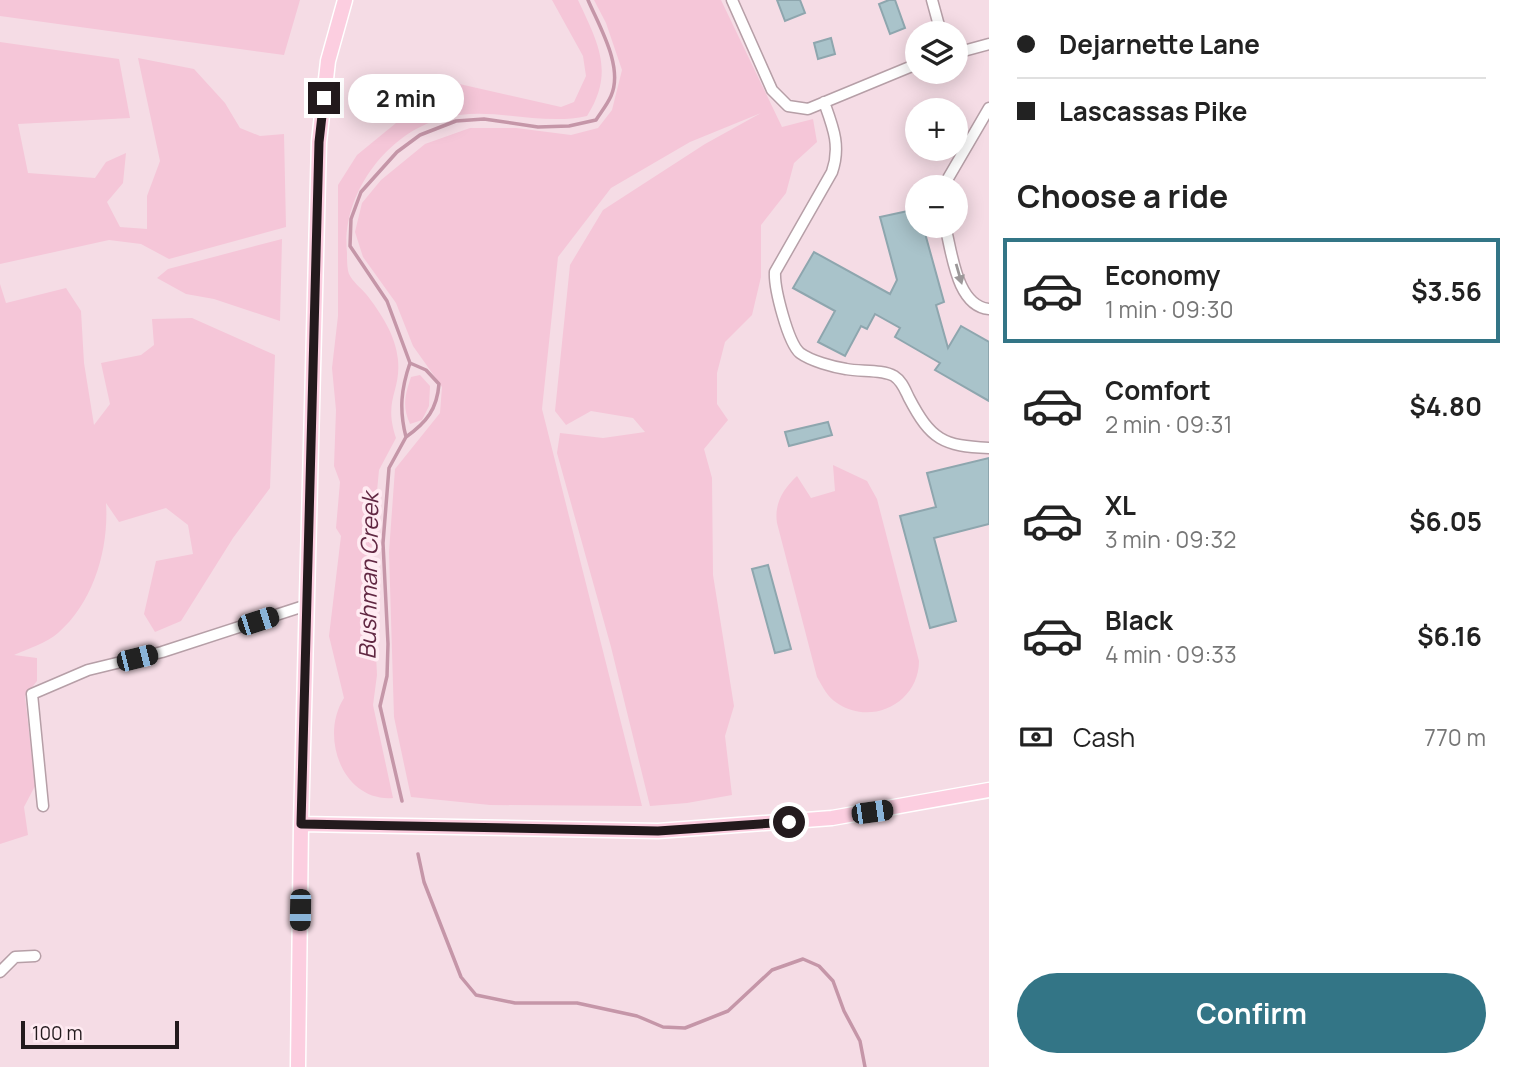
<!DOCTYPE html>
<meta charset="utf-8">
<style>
:root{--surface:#fff;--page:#f6f6f6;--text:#222;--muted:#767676;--line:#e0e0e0;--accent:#337586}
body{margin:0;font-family:Manrope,sans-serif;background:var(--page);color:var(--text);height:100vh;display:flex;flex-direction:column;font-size:26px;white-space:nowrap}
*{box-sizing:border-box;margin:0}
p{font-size:23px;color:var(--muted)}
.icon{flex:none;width:38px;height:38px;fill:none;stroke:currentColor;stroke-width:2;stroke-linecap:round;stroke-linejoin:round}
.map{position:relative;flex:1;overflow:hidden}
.sheet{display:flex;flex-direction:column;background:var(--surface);width:525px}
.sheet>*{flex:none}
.guide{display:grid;align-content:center;height:154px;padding:0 28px;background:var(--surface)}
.buttons{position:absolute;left:905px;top:21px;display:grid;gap:14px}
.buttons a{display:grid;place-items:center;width:63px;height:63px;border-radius:50%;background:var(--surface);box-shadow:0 4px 18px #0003;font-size:35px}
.scale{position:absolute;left:21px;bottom:18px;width:158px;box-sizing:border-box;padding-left:7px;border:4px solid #231a1d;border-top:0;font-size:19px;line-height:24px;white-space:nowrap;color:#231a1d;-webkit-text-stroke:5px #ffebf2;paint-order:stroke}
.end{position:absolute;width:32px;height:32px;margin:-16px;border:9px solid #231a1d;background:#fff;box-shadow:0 0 0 4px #fff}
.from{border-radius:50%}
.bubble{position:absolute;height:49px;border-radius:24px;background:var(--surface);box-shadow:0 4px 18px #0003;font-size:23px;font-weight:700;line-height:49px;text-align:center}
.car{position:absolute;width:21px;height:42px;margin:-21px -10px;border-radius:9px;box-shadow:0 0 5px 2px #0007;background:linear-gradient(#222 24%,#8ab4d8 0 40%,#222 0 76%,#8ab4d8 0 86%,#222 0)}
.guide b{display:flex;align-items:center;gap:24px;height:66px;font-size:26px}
.guide b+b{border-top:2px solid var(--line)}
.guide i{width:18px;height:18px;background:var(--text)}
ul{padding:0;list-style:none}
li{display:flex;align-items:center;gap:21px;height:105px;margin:0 14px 10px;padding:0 14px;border:4px solid transparent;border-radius:0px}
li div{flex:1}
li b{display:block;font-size:26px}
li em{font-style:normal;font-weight:700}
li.current{border-color:var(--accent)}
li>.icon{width:63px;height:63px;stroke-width:1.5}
h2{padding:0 28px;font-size:32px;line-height:84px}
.pay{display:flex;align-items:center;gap:18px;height:77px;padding:0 28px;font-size:26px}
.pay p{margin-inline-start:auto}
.action{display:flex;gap:14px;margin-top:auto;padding:14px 28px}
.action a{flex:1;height:80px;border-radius:42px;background:var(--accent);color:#fff;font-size:28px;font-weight:700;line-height:80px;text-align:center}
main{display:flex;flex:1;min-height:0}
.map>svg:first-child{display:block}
.green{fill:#f5c6d8}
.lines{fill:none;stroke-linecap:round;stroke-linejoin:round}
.stream{stroke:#c596a8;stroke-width:3.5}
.building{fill:#a9c3ca;stroke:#8ea6ae;stroke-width:2}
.minor-casing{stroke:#b69fa7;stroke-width:13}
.major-casing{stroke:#fff;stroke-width:17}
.minor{stroke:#fff;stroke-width:10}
.major{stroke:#fccee0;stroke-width:14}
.oneway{fill:#9c9899}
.route{stroke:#231a1d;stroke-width:9}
.labels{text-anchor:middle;stroke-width:7;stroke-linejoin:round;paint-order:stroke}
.water-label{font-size:23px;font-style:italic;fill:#612742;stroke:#ffebf2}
</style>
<main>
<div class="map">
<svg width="989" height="1067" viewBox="0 0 989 1067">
<rect width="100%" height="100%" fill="#f5dce5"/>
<!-- green -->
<path class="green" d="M0,0h300l-16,55 -284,-39z
M552,0h26c20,43 37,72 9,116 -49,11 -98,-12 -147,3 -55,16 -99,77 -93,134 0,6 0,15 2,21 3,7 12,14 17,20 15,19 30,42 32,66 3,32 -15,39 -2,78l-17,32 -8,84 6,121 -4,30 20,93c-50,4 -74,-61 -49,-100l-15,-62 12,-100 -5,-8 4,-46 -6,-16 2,-56 -4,-42 6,-52v-131l19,-30 61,-50 37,-22 106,24 13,-5 12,-26 -3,-20z
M594,0h127l61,127 31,-8 4,23 -23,21 -8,30 -25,32v52l-9,38 -27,27 -8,31v31l11,16 -24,29 8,29 1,97 21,131 -9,30 7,59 -45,8 -37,3 -39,-159 -54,-194 3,-20 43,5 42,-6 -12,-14 -42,-7 -25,14 -11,-14 15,-146 33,-55 102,-66 56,-31 -71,29 -79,46 -53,69 -16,152 100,397 -152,-1 -79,-8 -17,-80 -5,-165 6,-83 45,-56 2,-26 -29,-41 -17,-43 -33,-46 -8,-25 7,-29 19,-23 44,-36 45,-16h46l55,7 27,-7 14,-18 10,-40 -16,-47z
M0,42l119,17 11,59 -112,6 10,49 67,5 11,-16 20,-9 -3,30 -16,19 13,25 27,2v-33l13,-35 -22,-103 56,11 31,34 15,25 20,8 24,-2 2,93 -117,32 -28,-15 -32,-4 -109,24z
M282,239l-2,82 -66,-22 -28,-5 -29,-16 11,-9z
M0,284l6,19 60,-15 15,23 3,52 10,62 16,-21 -9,-41 40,-8 13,-10 -2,-26 40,-1 83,37 -5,133 -37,50 -52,83 -26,11 -11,-18 12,-53 37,-7 -5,-29 -22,-17 -47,14 -13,-19c3,45 -12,99 -48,130 -11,10 -31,16 -44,22l23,3v23l-12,15 10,90 -11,21 4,28 -28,9z
M420,375l10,11 -1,20 -7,14 -12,4c-8,-18 -5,-29 1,-47z
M833,465l34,16 10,18 42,162c0,41 -47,66 -82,42 -10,-6 -14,-16 -20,-26l-40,-154c-3,-19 6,-34 20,-47l14,22 24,-7z"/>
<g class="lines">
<!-- stream -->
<path class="stream" d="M406,437c21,-15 31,-28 33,-53l-13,-14 -16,-7
M402,801l-22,-95 7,-30 1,-32 -5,-101 6,-75 17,-31c-7,-27 -5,-48 4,-74l-23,-62 -37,-55 1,-27 10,-27 36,-40 23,-17 36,-14 28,-2 54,8 31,-1 27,-6c5,-8 11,-15 15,-24 13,-29 -12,-70 -23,-96
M418,854l6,28 37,95 15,18 39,8h62l60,13 26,11 22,1 43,-17 44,-41 31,-11 16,7 14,15 11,30 16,30 5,26"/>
</g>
<!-- building -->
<path class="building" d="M777,0h23l5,13 -20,8z
M889,0h6l10,28 -15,6 -11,-30z
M831,38l4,16 -17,5 -4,-16z
M917,209v17h6l21,76 -8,3 12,43 13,-22 28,16v59l-54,-31 5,-7 -45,-26 5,-9 -25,-14 -8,15 -6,-3 -16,30 -27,-14 17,-31 -42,-23 21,-36 76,42 7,-14 -17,-63z
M828,422l4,13 -43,11 -4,-14z
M989,458v66l-55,14 22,83 -26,7 -30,-112 36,-9 -9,-34z
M768,565l23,84 -16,4 -23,-84z"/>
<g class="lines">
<defs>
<path id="minor" d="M732,0l40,90 16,16 20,3 109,-45
M932,0l9,33
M956,53l33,-9
M824,102c9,25 17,44 8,70l-57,100c-1,16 13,71 25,81 11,8 33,14 46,16 14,3 36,0 48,7 8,5 11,14 15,22 22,42 34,48 80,50
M943,187l46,-79
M945,226c7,25 11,80 44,83
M43,806l-11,-112 56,-24 74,-18 145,-47
M0,972l15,-15 20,-1"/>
<path id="major" d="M301,824l357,7 174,-13 157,-28
M298,1067l3,-243 18,-682 9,-81 17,-61"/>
</defs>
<!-- minor casing -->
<use href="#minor" class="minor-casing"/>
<!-- major casing -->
<use href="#major" class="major-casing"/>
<!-- minor -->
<use href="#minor" class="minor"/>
<!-- major -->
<use href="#major" class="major"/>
</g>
<!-- one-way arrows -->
<defs><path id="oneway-solid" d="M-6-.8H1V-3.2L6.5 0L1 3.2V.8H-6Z" transform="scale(1.75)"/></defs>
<use class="oneway" href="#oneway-solid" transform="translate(959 274) rotate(74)"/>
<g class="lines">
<!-- route -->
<path class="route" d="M324,98l-5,44 -18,682 357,7 131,-9"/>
</g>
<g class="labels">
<!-- water labels -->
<g class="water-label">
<text transform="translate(369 576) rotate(-89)" y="8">Bushman Creek</text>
</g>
</g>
</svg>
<div class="buttons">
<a><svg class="icon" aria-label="layers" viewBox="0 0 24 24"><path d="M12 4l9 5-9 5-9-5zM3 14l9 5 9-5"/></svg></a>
<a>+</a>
<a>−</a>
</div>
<div class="scale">100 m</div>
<i class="end from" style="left:789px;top:822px"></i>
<i class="end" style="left:324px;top:98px"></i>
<div class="bubble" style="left:348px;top:74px;width:116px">2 min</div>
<i class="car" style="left:258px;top:621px;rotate:72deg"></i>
<i class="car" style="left:137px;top:658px;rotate:76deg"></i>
<i class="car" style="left:872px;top:812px;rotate:82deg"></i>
<i class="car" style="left:300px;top:910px;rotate:181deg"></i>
</div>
<section class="sheet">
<div class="guide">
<b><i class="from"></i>Dejarnette Lane</b>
<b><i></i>Lascassas Pike</b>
</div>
<h2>Choose a ride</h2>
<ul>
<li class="current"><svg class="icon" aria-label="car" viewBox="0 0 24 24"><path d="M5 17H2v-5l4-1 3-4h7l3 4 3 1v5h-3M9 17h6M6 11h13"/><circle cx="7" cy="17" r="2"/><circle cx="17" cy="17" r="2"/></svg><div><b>Economy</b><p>1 min · 09:30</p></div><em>$3.56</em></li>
<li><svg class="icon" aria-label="car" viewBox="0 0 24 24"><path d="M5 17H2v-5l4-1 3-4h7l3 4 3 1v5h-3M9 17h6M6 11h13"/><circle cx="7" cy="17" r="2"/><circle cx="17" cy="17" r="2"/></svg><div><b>Comfort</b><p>2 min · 09:31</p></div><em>$4.80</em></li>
<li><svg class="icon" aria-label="car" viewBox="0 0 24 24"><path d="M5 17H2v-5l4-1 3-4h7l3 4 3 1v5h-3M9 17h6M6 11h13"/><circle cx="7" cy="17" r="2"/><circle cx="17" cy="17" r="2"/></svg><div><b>XL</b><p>3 min · 09:32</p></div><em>$6.05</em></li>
<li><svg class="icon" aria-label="car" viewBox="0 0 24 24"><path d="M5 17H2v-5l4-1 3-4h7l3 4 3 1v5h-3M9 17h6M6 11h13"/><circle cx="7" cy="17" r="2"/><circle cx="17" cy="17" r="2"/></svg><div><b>Black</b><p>4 min · 09:33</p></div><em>$6.16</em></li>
</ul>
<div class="pay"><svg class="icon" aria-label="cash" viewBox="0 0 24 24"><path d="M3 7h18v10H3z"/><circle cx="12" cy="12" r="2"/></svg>Cash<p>770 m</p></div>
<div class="action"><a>Confirm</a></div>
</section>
</main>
